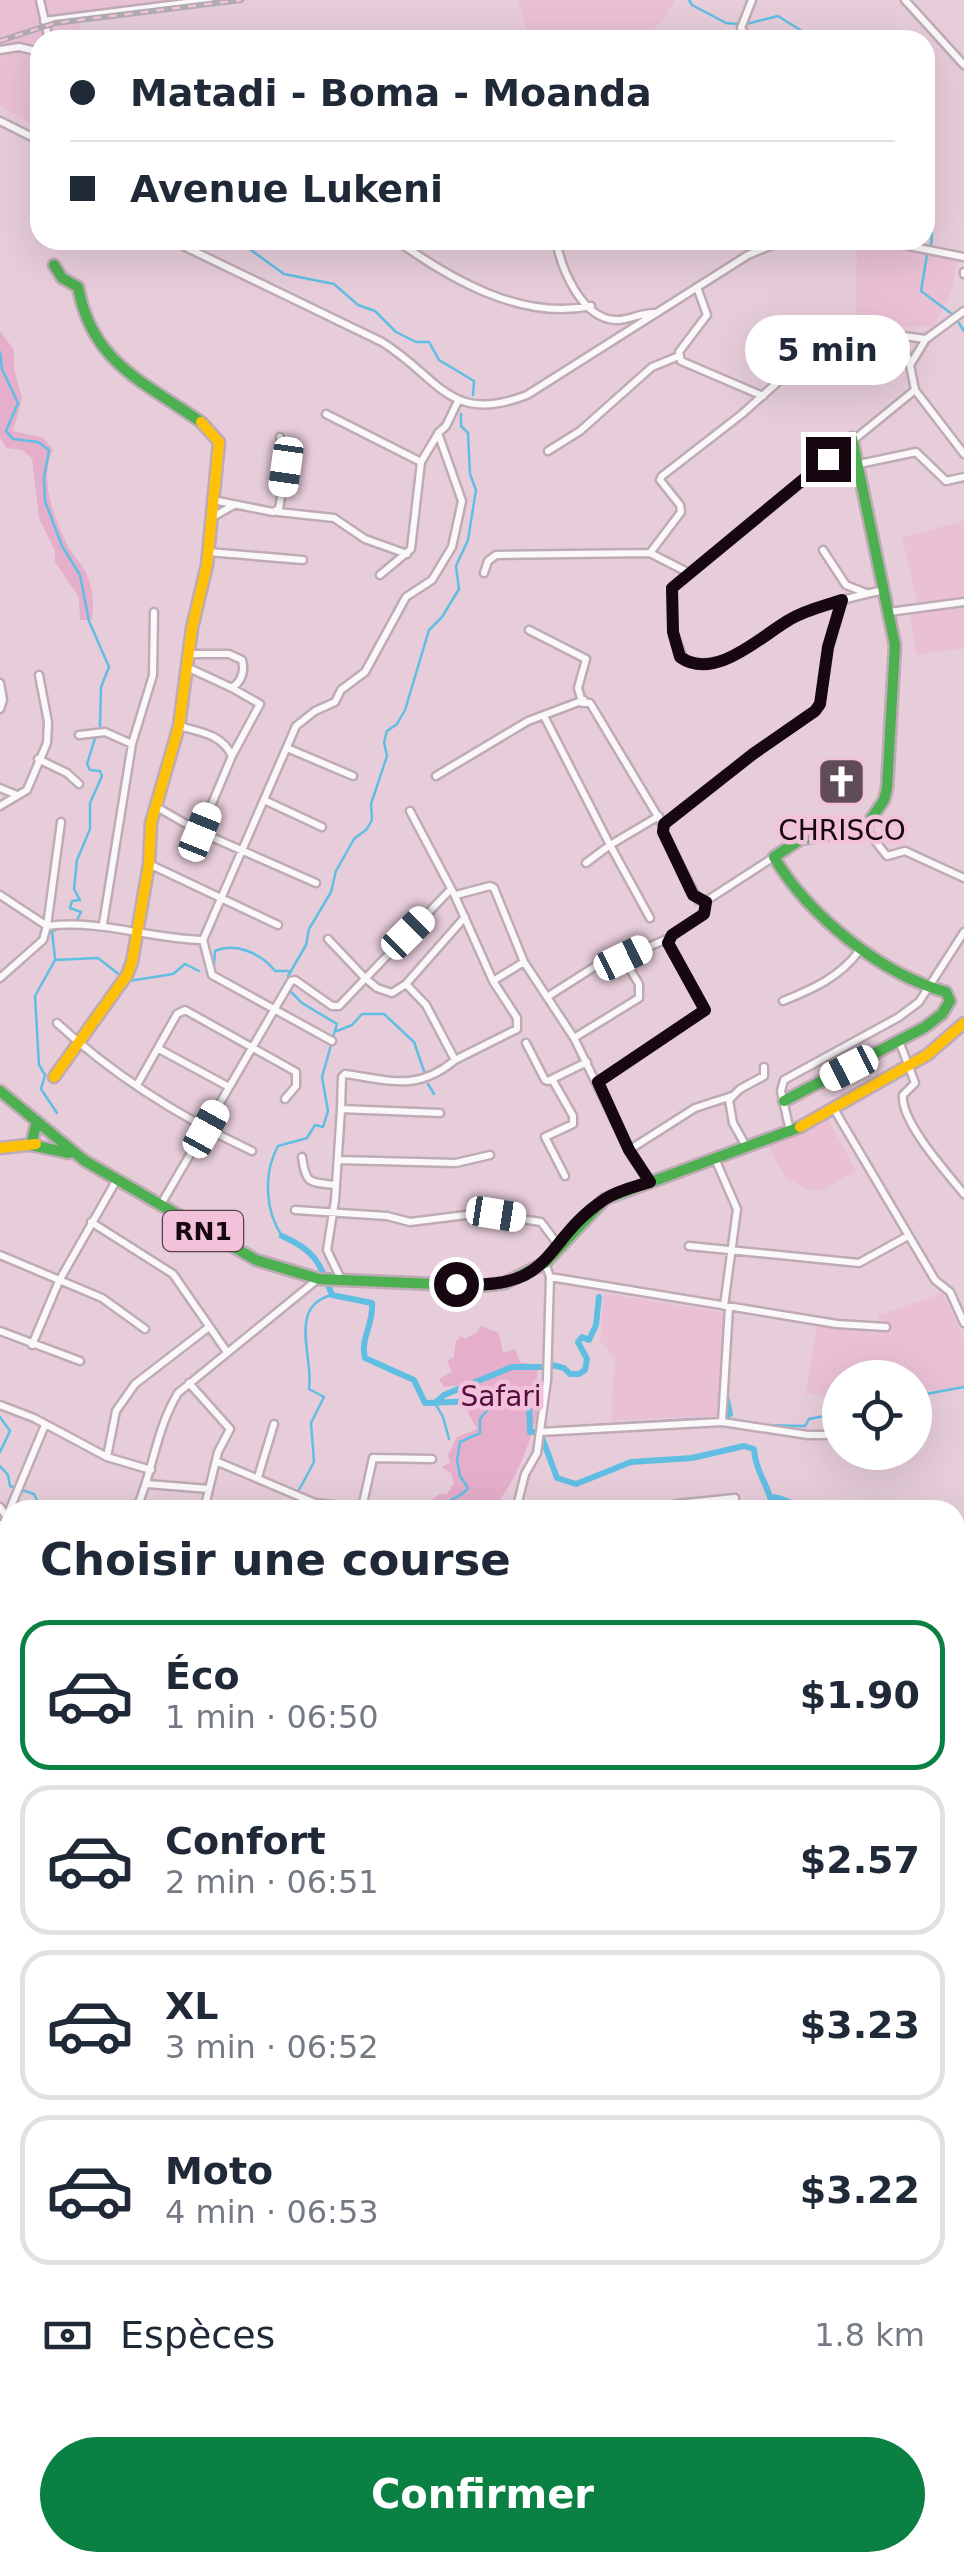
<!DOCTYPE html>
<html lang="fr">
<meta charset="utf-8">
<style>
:root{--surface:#fff;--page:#f2f2f3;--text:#1f2937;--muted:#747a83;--line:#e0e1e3;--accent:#0b8043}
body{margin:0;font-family:"DejaVu Sans",sans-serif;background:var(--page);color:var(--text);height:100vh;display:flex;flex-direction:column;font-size:38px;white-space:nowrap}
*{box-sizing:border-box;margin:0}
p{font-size:32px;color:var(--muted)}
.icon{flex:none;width:55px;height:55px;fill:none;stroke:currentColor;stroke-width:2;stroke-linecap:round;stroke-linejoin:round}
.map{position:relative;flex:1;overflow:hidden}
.side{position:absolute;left:0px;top:1500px;width:965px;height:1072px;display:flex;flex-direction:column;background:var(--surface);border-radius:30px 30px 0 0;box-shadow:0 10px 40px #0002}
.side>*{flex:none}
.guide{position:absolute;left:30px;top:30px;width:905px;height:220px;border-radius:30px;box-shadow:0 10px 40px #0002;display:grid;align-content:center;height:220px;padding:0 40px;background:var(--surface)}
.controls{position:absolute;left:822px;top:1360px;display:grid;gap:20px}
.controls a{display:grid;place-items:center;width:110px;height:110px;border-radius:50%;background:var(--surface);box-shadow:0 10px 40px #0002;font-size:50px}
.end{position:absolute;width:45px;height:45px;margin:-22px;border:12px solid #170710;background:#fff;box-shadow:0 0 0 5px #fff}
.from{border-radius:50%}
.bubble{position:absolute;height:70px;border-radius:35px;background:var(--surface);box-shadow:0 10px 40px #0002;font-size:32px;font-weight:700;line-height:70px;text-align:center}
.car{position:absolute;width:30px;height:60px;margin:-30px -15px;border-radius:12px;box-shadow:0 0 8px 2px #0007;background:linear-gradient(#fff 24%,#345 0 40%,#fff 0 76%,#345 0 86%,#fff 0)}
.guide b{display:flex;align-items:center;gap:35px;height:95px;font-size:38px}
.guide b+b{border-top:2px solid var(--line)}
.guide i{width:25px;height:25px;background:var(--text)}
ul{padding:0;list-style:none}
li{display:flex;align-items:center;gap:30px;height:150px;margin:0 20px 15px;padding:0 20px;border:5px solid var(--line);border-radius:30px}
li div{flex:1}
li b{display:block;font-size:38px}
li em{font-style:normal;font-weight:700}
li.active{border-color:var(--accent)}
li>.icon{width:90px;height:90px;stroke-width:1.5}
h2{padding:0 40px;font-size:45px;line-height:120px}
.pay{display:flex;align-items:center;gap:25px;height:110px;padding:0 40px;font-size:38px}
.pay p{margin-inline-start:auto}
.button{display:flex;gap:20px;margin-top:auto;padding:20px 40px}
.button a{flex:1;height:115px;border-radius:60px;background:var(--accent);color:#fff;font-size:40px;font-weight:700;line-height:115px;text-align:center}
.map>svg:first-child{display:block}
.built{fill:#eac0d5}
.green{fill:#e5aecb}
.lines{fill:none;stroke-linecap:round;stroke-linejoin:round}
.stream{stroke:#61bee3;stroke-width:2.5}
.canal{stroke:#61bee3;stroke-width:6}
.street-casing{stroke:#bfabb5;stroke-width:11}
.fast-casing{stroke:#bfabb5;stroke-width:15}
.slow-casing{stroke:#bfabb5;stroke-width:15}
.street{stroke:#fbf8f9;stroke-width:6}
.fast{stroke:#4caf50;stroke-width:10}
.slow{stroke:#ffc107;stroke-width:10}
.rail-casing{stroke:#b2acb0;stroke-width:6}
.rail{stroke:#f2c2db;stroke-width:2.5;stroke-dasharray:8;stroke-linecap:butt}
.route{stroke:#170710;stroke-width:12}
.labels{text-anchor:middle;stroke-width:9;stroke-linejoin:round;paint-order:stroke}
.shield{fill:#f2c2db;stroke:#593f4d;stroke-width:2.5}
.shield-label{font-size:25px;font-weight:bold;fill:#170710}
.poi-label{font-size:28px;fill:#170710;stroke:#f2c2db}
.park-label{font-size:28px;fill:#560c3d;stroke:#f2c2db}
</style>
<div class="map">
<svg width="964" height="2572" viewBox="0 0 964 2572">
<rect width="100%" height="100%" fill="#e7cdda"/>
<!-- built -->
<path class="built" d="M0,0h254l-174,22v10l-6,8h-34v89l-40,-23z
M518,0h157l-9,17 -18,18 -121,-2z
M859,244l98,14 -4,30 -19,39 -79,-1 2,-78z
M964,521v75l-46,9 -16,-68z
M964,607v41l-48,7 -6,-40z
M826,1115l30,56 -36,20 -14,-2 -21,-12 -17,-31z
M604,1293l122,20 -8,103 -107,5 4,-64 -15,-16z
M943,1293l21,45v48l-49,7v-15h-75v21l-34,-6 11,-69 59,9 3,-18z"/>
<!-- green -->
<path class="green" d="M0,331l14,19v18l8,31 -9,32 31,7 9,12c-15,27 2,72 16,98 5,9 13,16 17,25 7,16 8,30 6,47h-12l-1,-23 -24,-35v-11l-16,-33 -7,-60 -10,-8 -16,-2 -6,-10z
M481,1326l18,7 4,20 12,-4 5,13 19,3c-4,13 0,25 -1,39 -2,28 -25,86 -46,104l-55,2 -6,-10 9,-6h7l7,-11 -3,-10 -10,-6 9,-4 -2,-8 9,-18 20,-8 -18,-33 4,-11 -19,2 -5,-8 13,-7 -5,-11 7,-4 2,-16 5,-5 4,3 11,-6z"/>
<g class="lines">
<!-- stream -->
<path class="stream" d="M689,0l3,5 34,18 12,1
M746,24l32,-8 38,24
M925,147c18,33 0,35 3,56 3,15 5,27 3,43
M237,240l47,34 50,10 24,21 17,6 21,21 20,10h13l10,18 35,21 -1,14
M927,255l-6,36 31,23
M957,320l7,11
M0,352l2,17 16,34 -12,28 7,8 25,3 11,8 -5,28 1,23 17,45 18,29 9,46 20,46 -8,20 -1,39
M76,922l5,-10 -11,-4 2,-7 8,-1 -6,-11 3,-29 13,-31v-26l12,-27 -2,-5 -10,-1 -3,-6 9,-29
M55,958l-3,-27 9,-3
M214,965l1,-14c21,-9 47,3 60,20h13
M129,981l44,-7 12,-10 14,7
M337,1031l15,-6 10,-11h22l30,28 11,32
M333,1037l4,-13 -35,-21 -11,-11 -3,-16 18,-31 3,-16 22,-37 5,-21 18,-32 13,-10 5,-9 -1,-16 16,-48 -3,-14 3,-11 10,-7 8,-14 24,-80 13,-13 17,-28 -3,-23 12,-26 8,-50 -6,-16 -2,-41 -7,-7v-12
M428,1084l6,10
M57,1113l-16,-24 4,-14 -6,-10 -4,-69 20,-36 43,-2 23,18
M282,1236c-17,-25 -19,-63 -4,-90l29,-8 8,-13 8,2 5,-16 -6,-34 9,-32
M915,1396l49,-9
M435,1403l8,14 6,22
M762,1425l43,1 4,-7 31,-6
M549,1428l146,-9h36l18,4
M0,1452l10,-21 -10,-14
M0,1466l8,9 2,11 24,8 8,16
M299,1490l15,-28 -3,-39 13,-26 -15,-8c5,-32 -22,-83 23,-94
M290,1510l5,-11
M443,1510c5,-14 18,-11 25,-22l-8,-12 -3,-16 3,-18 20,-9v-14l15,-18
M0,2226l10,-3
M487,2572l6,-10
M797,2572l5,-10"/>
<!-- canal -->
<path class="canal" d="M282,1236c34,15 37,26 50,59l40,8c2,21 -12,35 -7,55l49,22 11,23 104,-4 1,33h10l17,46 19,6 55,-22 61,-4 52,-12 10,3c1,20 13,35 18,54l-26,7
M552,1365l12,3 6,6h9l6,-4 2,-11 -9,-17 4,-5 7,3 7,-15 3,-28
M435,1403l9,-8 68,-28h31
M722,1418l8,-4 -4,-18
M770,1497c12,0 16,5 26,7 13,3 24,1 36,6
M955,1584l9,-1
M955,1671l9,-2"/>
<defs>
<path id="street" d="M40,0l9,40
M905,0l59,65
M44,21l166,-21
M749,40l-8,-12 11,-28
M0,50l19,-3 21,5
M0,121l40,20
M171,240l211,102c58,36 67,83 145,53l221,-140 36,-15
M396,240c54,39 126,81 195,66
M556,240c5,28 25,78 59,80 14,1 26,-8 40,-7
M878,240l86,17
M964,272v2
M697,287l10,28 -28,37 2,9 82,35
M964,311l-38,28 -16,26 5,25 49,64
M893,337l11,12 6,14
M326,414l95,48
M548,451l32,-20 72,-64 27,-11
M859,464l57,-12 30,29 18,-4
M213,500l60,12 6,-3 7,-42 -6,-30
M278,512l56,6 31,21 42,15
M211,518l23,-13
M823,550l23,35 20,8
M208,552l95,8
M650,553l39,20
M484,573l4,-12 8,-6 154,-2 31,-41 -1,-7 -20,-25 2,-4 80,-62 85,-76 36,-7 63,8
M380,575l31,-26 10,-87 18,-30
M884,590c-28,6 -58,13 -85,25 -36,15 -71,61 -115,45l-11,-28 -1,-44 243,-198
M889,612l75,-10
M529,630l57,29 -8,29 4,14
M189,668l43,20c10,-7 13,-16 10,-28l-13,-6h-39
M0,683l3,17 -3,9
M232,688l28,16 -27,50
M544,716l66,129 49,-29
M179,726c21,6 43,8 53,30l-32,76
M79,735l26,-3 27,12
M287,748l66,28
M38,759l29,14 12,11
M436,776l92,-55 56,-21 -2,3h8l73,122
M0,788l17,7
M264,800l58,27
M0,806l27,-16 20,-47 1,-21 -9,-47
M155,806l45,26 116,51
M865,828l22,28 18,-5 59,27
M774,857l-68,44 -8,-1 -35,-68v-7l90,-71 62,-43 5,-7 9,-57 13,-46
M586,863l24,-18 40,73
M149,864l129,61
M0,895l47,31 14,-104
M456,895l34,-9 4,2 30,74 50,76 55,112 20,31
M103,924l29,-180 21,-69 1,-63
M328,939l36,38 13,11 15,5 14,-9 20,21 29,55 62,-31v-11l-24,-37 -38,-85 -45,-85
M203,940l93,-214 19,-15 20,-9 6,-12 24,-18 41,-75 26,-17 20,-33 10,-46 -24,-68 8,-7 12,-25
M203,940l9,35 120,66
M0,978l43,-38 4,-14c54,-7 103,13 156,14
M493,981l31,-19
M406,984l59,-67
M547,997l66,-42 10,3 46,-20
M783,1001c30,-12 57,-24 76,-50
M57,1023c57,53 125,95 195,128
M574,1038l65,-40v-14l-16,-26
M899,1041l16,42 -12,12c-3,26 44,78 61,99
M526,1043l19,37 3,1 39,-19
M159,1049l70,38
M552,1079l21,37v8l-28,13 20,39
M598,1082l107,-71 -37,-68 4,-8 32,-21 2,-13
M137,1085l40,-71 8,-4 111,62v14l-11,13
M341,1109l1,-32 3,-3c45,6 72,18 110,-14
M834,1109l101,171 15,12 14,31
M790,1131l-9,-40 3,-11 115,-63 20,-15 45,-70
M747,1148l-14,-25 -4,-23 11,-11 24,-13v-9
M629,1150l66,-42 37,-12
M302,1157c4,28 7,25 34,28
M338,1160l118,3 34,-8
M716,1161l21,48 -13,97
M160,1206l131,-225 4,-1 37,26h7l112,-117
M295,1210l92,6 23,6 72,-9 59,9 18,24
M91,1222l82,52 54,78
M689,1246l170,17 49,-27
M0,1255l102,43 43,31
M340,1277l-13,-27 8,-50 6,-91 99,4
M550,1277l287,47 49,3
M0,1331l80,30
M32,1345l27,-64 57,-100
M0,1405l34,13 73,39 44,13
M722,1422l7,-115
M540,1432l182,-10 86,13h32
M915,1437h4
M107,1457l9,-46 19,-27 74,-57
M218,1462l97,41 47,5
M258,1477l16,-53
M147,1484l62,5 9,-37 12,-23 -41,-46
M0,1507l10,15
M362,1508l11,-50 59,1
M136,1510c17,-39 20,-81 42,-117l140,-114
M204,1510l5,-21
M516,1510l9,-36 12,-21 10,-73 3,-103 -5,-14
M663,1510l13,-6 59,-6
M7,1516l38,-91
M0,1524l10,7
M0,1571l10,7
M0,1628l10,37
M955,1690l9,-8
M955,1810l9,-19
M955,1814l9,5
M0,1880l10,-10
M955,1900l9,2
M955,1996l9,-2
M955,2058l9,-7
M0,2155l10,-11
M955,2229l9,-7
M0,2261l10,18
M955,2353l9,1
M955,2484l9,-10
M172,2562l24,10
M27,2572l3,-10
M120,2572l2,-10
M229,2572l4,-10
M558,2572l8,-10
M882,2572l7,-10"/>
<path id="fast" d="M54,265l8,13 16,9c14,76 65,94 123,135
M0,1091l85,70 171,99 63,19 161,7 25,-3 40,-20 60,-64 195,-72
M784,1101l141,-74 17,-13 8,-13 -4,-9c-65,-18 -138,-77 -172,-135l27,-18 64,-11 19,-28 3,-12 8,-143 -43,-207
M37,1121l-6,24 38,8"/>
<path id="slow" d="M54,1077l73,-102 5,-13 17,-98 2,-41 28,-97 13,-98 15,-63 12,-123 -18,-20
M800,1127l127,-72 37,-32
M0,1148l36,-4"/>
</defs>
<!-- street casing -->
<use href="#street" class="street-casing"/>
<!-- fast casing -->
<use href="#fast" class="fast-casing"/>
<!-- slow casing -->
<use href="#slow" class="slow-casing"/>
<!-- street -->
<use href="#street" class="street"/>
<!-- fast -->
<use href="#fast" class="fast"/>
<!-- slow -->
<use href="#slow" class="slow"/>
<defs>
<path id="rail" d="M0,41l55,-18 186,-23"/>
</defs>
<!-- rail casing -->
<use href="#rail" class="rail-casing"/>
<!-- rail -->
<use href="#rail" class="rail"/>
</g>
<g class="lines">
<!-- route -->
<path class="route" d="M456,1284c102,7 84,-42 149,-85 14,-9 29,-12 45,-17l-21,-32 -31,-68 107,-72 -37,-67 4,-8 32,-21 2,-12 -13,-7 -30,-63 1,-8 89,-70 62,-43 5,-7 8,-57 14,-47c-18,6 -37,10 -53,20 -28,16 -74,62 -109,37l-7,-25 -1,-44 156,-129"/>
</g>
<!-- icons -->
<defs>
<symbol id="church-square" viewBox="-11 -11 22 22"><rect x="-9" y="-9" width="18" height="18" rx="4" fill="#604c57" stroke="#f2c2db"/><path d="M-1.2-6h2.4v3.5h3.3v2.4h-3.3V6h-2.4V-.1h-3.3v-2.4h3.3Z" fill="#fff"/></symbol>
</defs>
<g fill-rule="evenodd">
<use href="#church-square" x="814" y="754" width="55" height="55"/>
</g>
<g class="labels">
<!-- shield labels -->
<rect class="shield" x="163" y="1211" width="80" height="40" rx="8"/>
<g class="shield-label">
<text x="203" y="1240">RN1</text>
</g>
<!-- poi labels -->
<g class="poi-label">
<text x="842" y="840">CHRISCO</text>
</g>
<!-- park labels -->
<g class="park-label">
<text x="501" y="1406">Safari</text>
</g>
</g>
</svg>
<div class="controls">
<a><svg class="icon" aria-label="locate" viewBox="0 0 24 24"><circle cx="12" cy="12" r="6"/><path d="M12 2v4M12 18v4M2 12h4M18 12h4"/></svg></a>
</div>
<i class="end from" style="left:456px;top:1284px"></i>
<i class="end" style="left:828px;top:459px"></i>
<div class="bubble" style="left:745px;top:315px;width:165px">5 min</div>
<i class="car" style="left:286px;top:467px;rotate:188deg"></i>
<i class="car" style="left:200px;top:832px;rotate:22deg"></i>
<i class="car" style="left:408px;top:933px;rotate:45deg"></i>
<i class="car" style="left:623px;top:958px;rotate:64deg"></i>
<i class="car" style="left:849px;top:1068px;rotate:243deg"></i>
<i class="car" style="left:206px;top:1129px;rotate:29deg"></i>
<i class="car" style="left:496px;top:1214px;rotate:99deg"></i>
<div class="guide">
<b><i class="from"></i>Matadi - Boma - Moanda</b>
<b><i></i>Avenue Lukeni</b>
</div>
<section class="side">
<h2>Choisir une course</h2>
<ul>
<li class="active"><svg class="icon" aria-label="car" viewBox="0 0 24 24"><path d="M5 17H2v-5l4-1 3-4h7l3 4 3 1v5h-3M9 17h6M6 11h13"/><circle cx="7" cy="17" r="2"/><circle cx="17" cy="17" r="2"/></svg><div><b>Éco</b><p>1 min · 06:50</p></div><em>$1.90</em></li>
<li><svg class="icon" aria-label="car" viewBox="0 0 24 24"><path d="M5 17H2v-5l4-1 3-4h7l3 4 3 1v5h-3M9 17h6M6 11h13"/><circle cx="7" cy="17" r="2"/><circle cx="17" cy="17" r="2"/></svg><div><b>Confort</b><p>2 min · 06:51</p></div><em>$2.57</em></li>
<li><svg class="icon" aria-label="car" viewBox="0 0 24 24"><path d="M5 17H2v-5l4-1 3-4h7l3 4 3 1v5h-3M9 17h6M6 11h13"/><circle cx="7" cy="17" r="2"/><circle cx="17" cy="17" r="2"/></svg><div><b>XL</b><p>3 min · 06:52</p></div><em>$3.23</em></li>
<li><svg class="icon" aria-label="car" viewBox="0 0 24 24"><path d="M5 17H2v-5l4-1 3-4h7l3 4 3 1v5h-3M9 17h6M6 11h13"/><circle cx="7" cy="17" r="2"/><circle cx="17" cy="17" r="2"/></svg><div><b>Moto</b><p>4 min · 06:53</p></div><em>$3.22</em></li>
</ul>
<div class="pay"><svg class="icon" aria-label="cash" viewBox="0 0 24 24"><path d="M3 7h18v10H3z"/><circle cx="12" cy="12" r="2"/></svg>Espèces<p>1.8 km</p></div>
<div class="button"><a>Confirmer</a></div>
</section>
</div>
